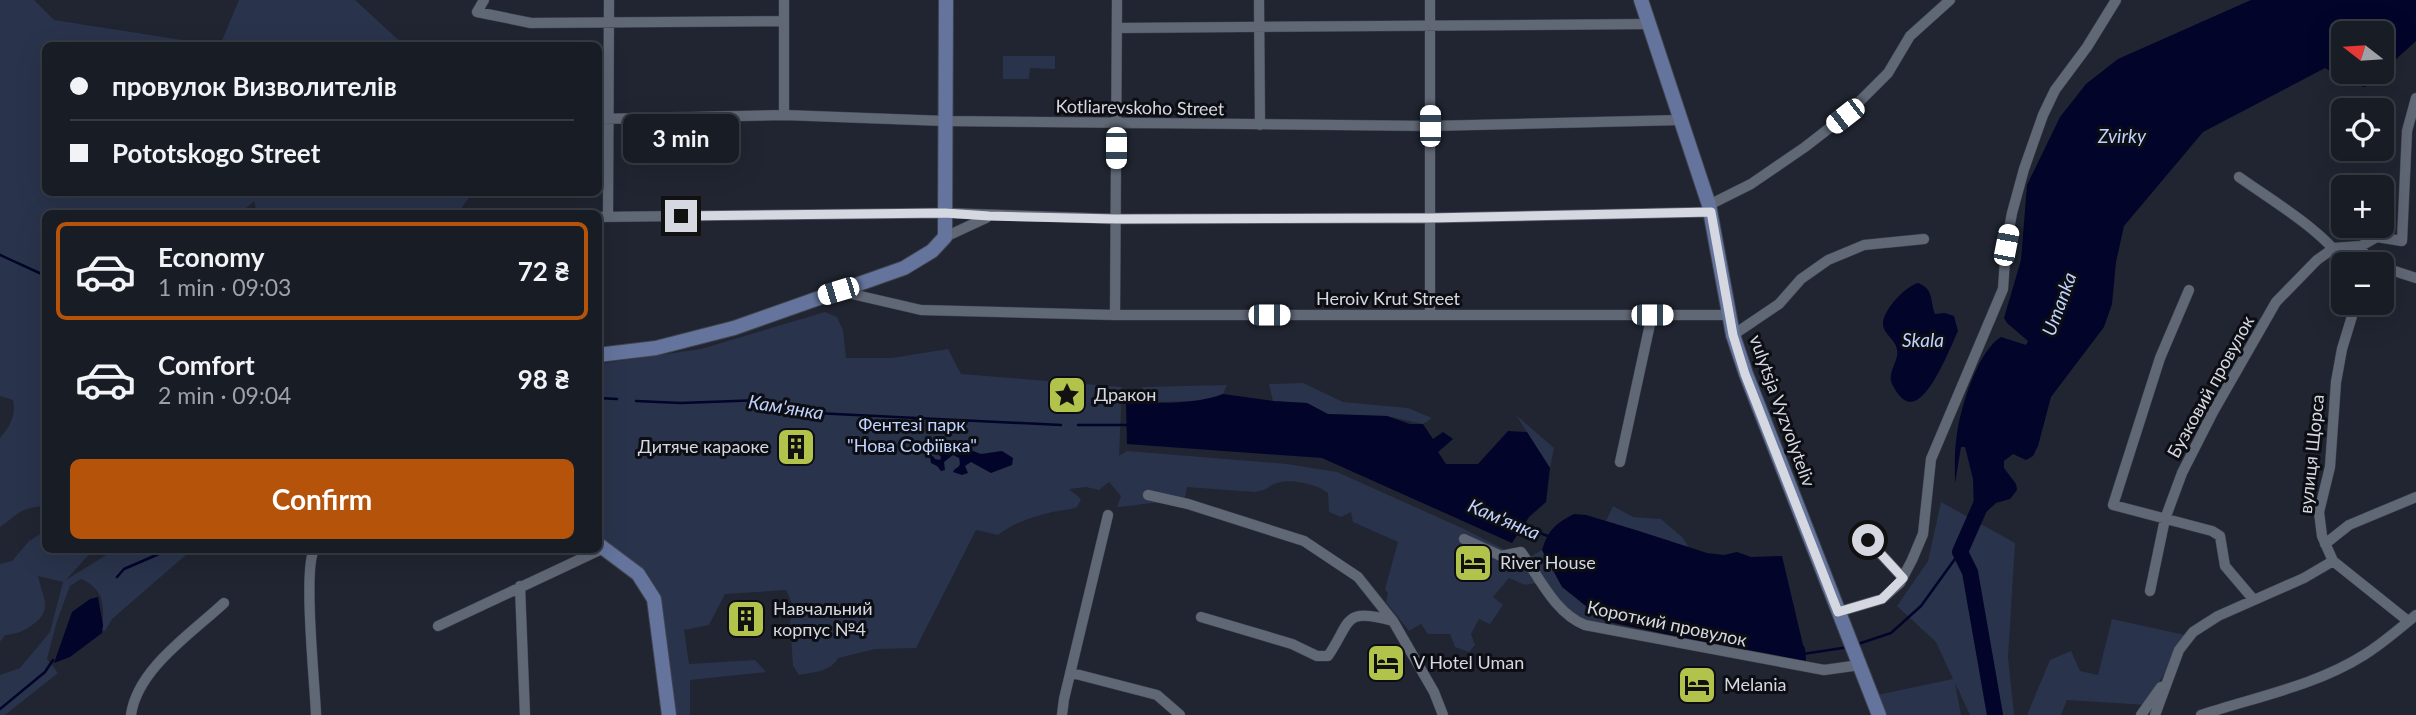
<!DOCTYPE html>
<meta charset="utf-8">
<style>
:root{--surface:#181c25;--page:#21252d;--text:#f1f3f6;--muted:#9fa1a7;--line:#363a42;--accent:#b45309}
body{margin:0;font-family:Lato,sans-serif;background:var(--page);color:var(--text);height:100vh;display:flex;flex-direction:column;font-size:26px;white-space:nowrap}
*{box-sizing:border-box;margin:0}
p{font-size:23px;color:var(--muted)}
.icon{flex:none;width:38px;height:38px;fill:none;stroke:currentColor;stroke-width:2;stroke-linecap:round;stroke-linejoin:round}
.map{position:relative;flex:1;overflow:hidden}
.panel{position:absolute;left:42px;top:210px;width:560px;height:343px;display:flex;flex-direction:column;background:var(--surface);border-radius:10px;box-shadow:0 7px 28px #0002,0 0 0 2px var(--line)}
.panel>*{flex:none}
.guide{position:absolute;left:42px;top:42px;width:560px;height:154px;border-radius:10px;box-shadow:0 7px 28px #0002,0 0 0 2px var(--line);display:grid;align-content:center;height:154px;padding:0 28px;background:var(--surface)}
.needle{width:46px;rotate:287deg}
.controls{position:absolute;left:2331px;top:21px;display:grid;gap:14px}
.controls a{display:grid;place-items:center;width:63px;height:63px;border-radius:10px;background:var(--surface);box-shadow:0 7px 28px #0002,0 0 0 2px var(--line);font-size:35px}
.end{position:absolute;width:32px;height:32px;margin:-16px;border:9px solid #d5d8e0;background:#111;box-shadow:0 0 0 4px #111}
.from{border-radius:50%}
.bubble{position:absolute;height:49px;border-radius:10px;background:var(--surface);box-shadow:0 7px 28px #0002,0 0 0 2px var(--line);font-size:23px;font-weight:700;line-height:49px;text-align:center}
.car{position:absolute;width:21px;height:42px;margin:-21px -10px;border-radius:9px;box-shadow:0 0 5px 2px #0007;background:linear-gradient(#fff 24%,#345 0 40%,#fff 0 76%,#345 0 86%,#fff 0)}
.guide b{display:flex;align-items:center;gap:24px;height:66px;font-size:26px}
.guide b+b{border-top:2px solid var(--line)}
.guide i{width:18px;height:18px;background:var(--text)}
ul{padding:12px 0 0;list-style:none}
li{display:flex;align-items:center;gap:21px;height:98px;margin:0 14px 10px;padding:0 14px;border:4px solid transparent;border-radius:10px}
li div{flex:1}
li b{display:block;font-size:26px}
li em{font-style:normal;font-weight:700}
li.active{border-color:var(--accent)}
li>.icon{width:63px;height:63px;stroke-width:1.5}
.action{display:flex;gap:14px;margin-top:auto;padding:14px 28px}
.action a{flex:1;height:80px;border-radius:10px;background:var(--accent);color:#fff;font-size:28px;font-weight:700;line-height:80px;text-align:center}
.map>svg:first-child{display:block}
.green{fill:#29334b}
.water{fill:#020529}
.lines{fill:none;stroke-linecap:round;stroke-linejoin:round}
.stream{stroke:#020529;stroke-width:2.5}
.river{stroke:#020529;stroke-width:16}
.street-casing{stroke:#3f434d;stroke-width:11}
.secondary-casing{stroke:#3f434d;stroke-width:16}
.street{stroke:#606775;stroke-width:10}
.secondary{stroke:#64749c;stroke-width:14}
.route{stroke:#d5d8e0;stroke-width:9}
.labels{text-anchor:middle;stroke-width:6;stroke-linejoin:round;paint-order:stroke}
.street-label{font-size:18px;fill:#d5d8e0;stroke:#0c0e14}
.poi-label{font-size:18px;fill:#d5d8e0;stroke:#0c0e14;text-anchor:start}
.park-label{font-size:18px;fill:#c1d4ff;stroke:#0c0e14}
.water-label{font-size:19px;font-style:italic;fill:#c0d2fd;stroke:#0c0e14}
</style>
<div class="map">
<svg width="2416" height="715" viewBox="0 0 2416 715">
<rect width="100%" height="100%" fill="#202531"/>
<!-- green -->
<path class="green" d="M0,0h34l20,20 160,25 -168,1v146l424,1v3l-12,17h-201l-3,-12 -13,12 -195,1 -1,292c-26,2 -25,7 -45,21v-89c10,-12 16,-21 13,-38l-13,-4z
M239,0h116l49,45h-184z
M1003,56h52v13l-25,-1 -1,11h-26z
M825,312l12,5 6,13 3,28h46l56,-9 13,25 161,13 -3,69 8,-5 160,13 50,8 127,57 49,25 18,2 11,-6c14,28 35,53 61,69 15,9 38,10 54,14l-2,6 -82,-19 -31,-38 -17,3 -16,-7 -16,19 10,8 -13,19 -11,-5 -8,15 4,11 -6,7 -14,-5 -5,-13h-22l-7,-10 -12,7 -23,-29 2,-9 -3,-4 13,-47 -45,-20 -2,-10 -10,5 -12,-5 -1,-19c-12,-9 -36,-15 -51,-10 -10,3 -8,7 -22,9l-68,-5 -3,16c-19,-4 -47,3 -67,4l4,-11 -12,-14 -10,8 -13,-3 -17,2 12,10 -4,8c-10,4 -18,3 -28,6 -18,4 -37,11 -51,22l-22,-5 -60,118 -41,1 -37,9c-8,14 -24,14 -39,17l-6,-9 -3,-45 5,-11 -9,-20 -61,4 -16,31 -25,5 5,34 66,-4 11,12 -76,8v35h-21l-15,-116 -55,-55 -1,-180 103,-15z
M1303,383l40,19 65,6 24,10 -9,6 -36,-8 -60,-2 -20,-11 -34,-2 -4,-17z
M1227,385l-4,9 -19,7 -54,1 -8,-15z
M1516,415l38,33 -4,20z
M1941,502l74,41 -7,114 6,58h-44l-15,-32 6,32h-80l-4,-20 76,-16 -17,-37 -39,-36 31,-45z
M1613,506l20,11 28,2 22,19 6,10 -83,-27z
M45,531l1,19h47l-27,30 48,-30h109l-36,4 -75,65 -7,12h-3c2,-24 4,-41 -21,-52l-11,7 -13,35 -10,38 11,14 -53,42h-5v-40l20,-7 30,-36 13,-50 -25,-6c5,23 16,34 -7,50 -9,6 -15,8 -26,9l-5,7v-78l12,-3 17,-20z
M2112,619l73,16 -38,70 -80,-5 -6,15h-34l23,-55 21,-9 9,20 18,4z"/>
<!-- water -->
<path class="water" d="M2251,0h165v41l-34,31v-39h-39v39h39l-17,15 -15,-3 -25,-16 -122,64 -79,94 -8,36 -4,42 -8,23 -53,70 -13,49 -5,10 -7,4 -13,-6 -9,7v7l12,16 1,6 -7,9 -14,4 -12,11 -10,-4 -1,-31 -8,-32h-4l-6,36c0,-16 -1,-32 2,-49 3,-25 21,-84 44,-97l25,8 2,-4 -21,-18 -3,-5 17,-58 6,-75 33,-68 26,-33 32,-25z
M1918,283c16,6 12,18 17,31l10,-1 9,3 4,15c-7,14 -33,86 -55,68 -5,-4 -10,-12 -12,-18 -2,-11 8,-21 6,-31 -1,-11 -15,-16 -14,-28 2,-14 23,-36 35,-39z
M1223,394l50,7 34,2 21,11 59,2 23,8h13l10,15 10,-7 10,7 -15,13 8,12h32l30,-33 19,1 23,36 -4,34 -17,15 -17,26 -190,-85 -195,-14 -1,-40c32,-2 68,1 97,-10z
M942,442l6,5h14l19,7 21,-3 11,7 -1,7 -21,8 -20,-11 -6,4 3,7 -6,2 -9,-3c3,-7 9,-2 6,-14l-6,-3 -9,7 1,8 -4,1 -4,-5 -6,-3 -1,-6 3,-1 2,3 5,1 1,-3 -3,-3 3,-3 -5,-1 -6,4 -1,-2 2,-6z
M1574,514l12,1 53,16 68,22 17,2 13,-3 14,5 31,-1 21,89 2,3 1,13 -38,-5 -163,-35 -43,-34 -20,-37c7,-21 13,-26 32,-36z
M98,597l5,28 -1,8 -32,24 -16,6 18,-51 18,-13z"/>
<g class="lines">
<!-- stream -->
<path class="stream" d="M0,255l46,21
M598,398l19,1
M636,401l45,2 81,-3 53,13 246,12
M1078,425h50
M1521,525l29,12
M117,577l7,-8 44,-19
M1858,644l33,-11 30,-27 39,-54
M1803,654l46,-7
M0,709l45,-37 8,-12"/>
<!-- river -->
<path class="river" d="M1986,493l-26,59 10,20 25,143"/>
<defs>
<path id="street" d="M484,0l-7,12 54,11 253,-2
M1259,0l1,125
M1430,0v314
M1118,28l531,-4
M784,115v-115
M598,119l186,-4 161,6 485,5 251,-6
M2239,177c35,25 82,52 107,87
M1709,205l42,-21 54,-37 40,-31 43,-43 22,-37 40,-36
M598,217l347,-4 171,6 314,-1 281,-6
M608,217l1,-217
M945,237l41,-19
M2361,246l5,12 8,6
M2382,267l34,11
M2189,290l-29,68 -47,147 99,26 8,5 5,30 28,33
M839,291l82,19 194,5h614
M2356,303l-14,46 -6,33 -6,85 -11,45 3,24 11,25 75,60
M1115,315l2,-315
M1733,335l46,-31 22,-25 27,-19 36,-15 60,-6
M1620,462l32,-147
M1148,495l40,9 116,37 54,36 35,44 41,71 9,23
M1464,539l37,17 20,-4c18,25 34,61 64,73l239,45 36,-5
M1868,540l35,38
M2325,544l24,-19 67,-28
M314,550c-11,20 1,135 2,165
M520,586l5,129
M2150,591l15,-72 17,-46 31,-61 63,-110 41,-42 17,-12 27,-2 16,-9 25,4 5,-110 9,-33
M1838,612l44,-13 18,-16 12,-23 11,-26 8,-75 72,-170 3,-44 6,-32 12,-44 19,-54 12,-25 32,-43 29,-47
M1201,617l91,27 25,12h11c24,-35 14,-49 65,-35
M438,626l166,-78
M1072,673l85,22 23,20
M131,715c6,-46 61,-82 93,-112
M1062,715l2,-16 44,-184
M2141,715l20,-28
M2155,715l24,-65 14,-18 25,-16 86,-38 29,-17
M2201,715c54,-18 114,-29 163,-60 18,-11 35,-26 52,-40"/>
<path id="secondary" d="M1641,0l68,205 24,130 13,39 133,341
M598,355l58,-7 78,-20 170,-60 28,-17 13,-14 1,-237
M598,544l40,30 16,25 15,116"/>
</defs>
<!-- street casing -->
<use href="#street" class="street-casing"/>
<!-- secondary casing -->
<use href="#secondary" class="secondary-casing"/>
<!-- street -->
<use href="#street" class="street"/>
<!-- secondary -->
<use href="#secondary" class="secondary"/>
</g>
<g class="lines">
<!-- route -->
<path class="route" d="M681,216l264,-3 44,3 127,3 314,-1 281,-6 22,123 12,39 93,238 44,-13 21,-21 -35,-38"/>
</g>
<!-- icons -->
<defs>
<symbol id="sight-square" viewBox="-11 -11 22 22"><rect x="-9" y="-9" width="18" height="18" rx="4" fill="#b2c34c" stroke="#0c0e14"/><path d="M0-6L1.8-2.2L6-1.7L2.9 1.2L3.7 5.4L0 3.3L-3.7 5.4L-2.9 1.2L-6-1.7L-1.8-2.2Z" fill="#111"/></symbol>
<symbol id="building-square" viewBox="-11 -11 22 22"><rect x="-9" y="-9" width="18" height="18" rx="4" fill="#b2c34c" stroke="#0c0e14"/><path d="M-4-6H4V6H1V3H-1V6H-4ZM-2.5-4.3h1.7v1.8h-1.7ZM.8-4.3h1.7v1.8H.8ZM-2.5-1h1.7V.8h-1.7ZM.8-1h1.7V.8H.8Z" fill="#111"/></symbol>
<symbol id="hotel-square" viewBox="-11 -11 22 22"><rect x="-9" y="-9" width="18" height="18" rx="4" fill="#b2c34c" stroke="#0c0e14"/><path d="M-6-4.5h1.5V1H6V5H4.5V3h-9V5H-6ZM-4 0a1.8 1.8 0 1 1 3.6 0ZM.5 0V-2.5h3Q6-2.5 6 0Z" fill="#111"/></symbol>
</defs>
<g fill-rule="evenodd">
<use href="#sight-square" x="1045" y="373" width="44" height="44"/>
<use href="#building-square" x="774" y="425" width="44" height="44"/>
<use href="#hotel-square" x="1451" y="541" width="44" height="44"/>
<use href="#building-square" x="724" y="597" width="44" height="44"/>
<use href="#hotel-square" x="1364" y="641" width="44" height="44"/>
<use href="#hotel-square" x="1675" y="663" width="44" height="44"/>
</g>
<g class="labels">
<!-- street labels -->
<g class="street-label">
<text transform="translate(1140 108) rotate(1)" y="6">Kotliarevskoho Street</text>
<text x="1388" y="305">Heroiv Krut Street</text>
<text transform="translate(2211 387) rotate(-61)" y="6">Бузковий провулок</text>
<text transform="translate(1782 411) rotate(70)" y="6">vulytsja Vyzvolyteliv</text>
<text transform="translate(2312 454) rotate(-84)" y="6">вулиця Щорса</text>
<text transform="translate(1667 624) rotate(12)" y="6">Короткий провулок</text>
</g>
<!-- poi labels -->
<g class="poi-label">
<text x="1094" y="401">Дракон</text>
<text x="769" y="453" text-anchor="end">Дитяче караоке</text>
<text x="1500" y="569">River House</text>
<text x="773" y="615">Навчальний<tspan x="773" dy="21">корпус №4</tspan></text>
<text x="1413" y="669">V Hotel Uman</text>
<text x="1724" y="691">Melania</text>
</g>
<!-- park labels -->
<g class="park-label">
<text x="912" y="431">Фентезі парк<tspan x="912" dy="21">"Нова Софіївка"</tspan></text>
</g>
<!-- water labels -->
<g class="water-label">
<text x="2122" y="143">Zvirky</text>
<text transform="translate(2059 304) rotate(-70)" y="7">Umanka</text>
<text x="1923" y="347">Skala</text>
<text transform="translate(786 407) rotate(9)" y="7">Кам'янка</text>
<text transform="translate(1504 519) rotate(23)" y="7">Кам'янка</text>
</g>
</g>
</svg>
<div class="controls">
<a><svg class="needle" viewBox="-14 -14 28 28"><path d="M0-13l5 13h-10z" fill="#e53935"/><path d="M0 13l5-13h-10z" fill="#9fa1a7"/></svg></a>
<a><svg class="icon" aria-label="locate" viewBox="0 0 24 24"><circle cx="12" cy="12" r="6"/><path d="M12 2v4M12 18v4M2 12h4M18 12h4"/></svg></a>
<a>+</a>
<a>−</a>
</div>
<i class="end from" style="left:1868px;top:540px"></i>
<i class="end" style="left:681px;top:216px"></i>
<div class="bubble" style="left:623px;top:114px;width:116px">3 min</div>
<i class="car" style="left:1845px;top:116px;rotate:232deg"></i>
<i class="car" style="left:1430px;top:126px;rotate:0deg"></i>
<i class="car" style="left:1116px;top:148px;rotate:180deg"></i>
<i class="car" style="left:2006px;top:245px;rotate:11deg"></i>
<i class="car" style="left:838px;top:291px;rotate:253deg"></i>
<i class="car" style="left:1269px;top:315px;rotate:90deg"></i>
<i class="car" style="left:1652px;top:315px;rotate:90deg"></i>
<div class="guide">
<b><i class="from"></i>провулок Визволителів</b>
<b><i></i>Pototskogo Street</b>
</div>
<section class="panel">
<ul>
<li class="active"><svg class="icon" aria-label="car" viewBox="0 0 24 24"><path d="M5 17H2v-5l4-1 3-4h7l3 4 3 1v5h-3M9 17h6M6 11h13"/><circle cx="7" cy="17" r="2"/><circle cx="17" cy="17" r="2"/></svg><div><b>Economy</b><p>1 min · 09:03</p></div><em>72 ₴</em></li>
<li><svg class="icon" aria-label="car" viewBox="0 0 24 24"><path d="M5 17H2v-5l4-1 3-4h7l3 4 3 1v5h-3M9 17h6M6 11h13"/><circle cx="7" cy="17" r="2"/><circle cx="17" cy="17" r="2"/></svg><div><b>Comfort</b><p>2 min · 09:04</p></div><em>98 ₴</em></li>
</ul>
<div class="action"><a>Confirm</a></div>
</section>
</div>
